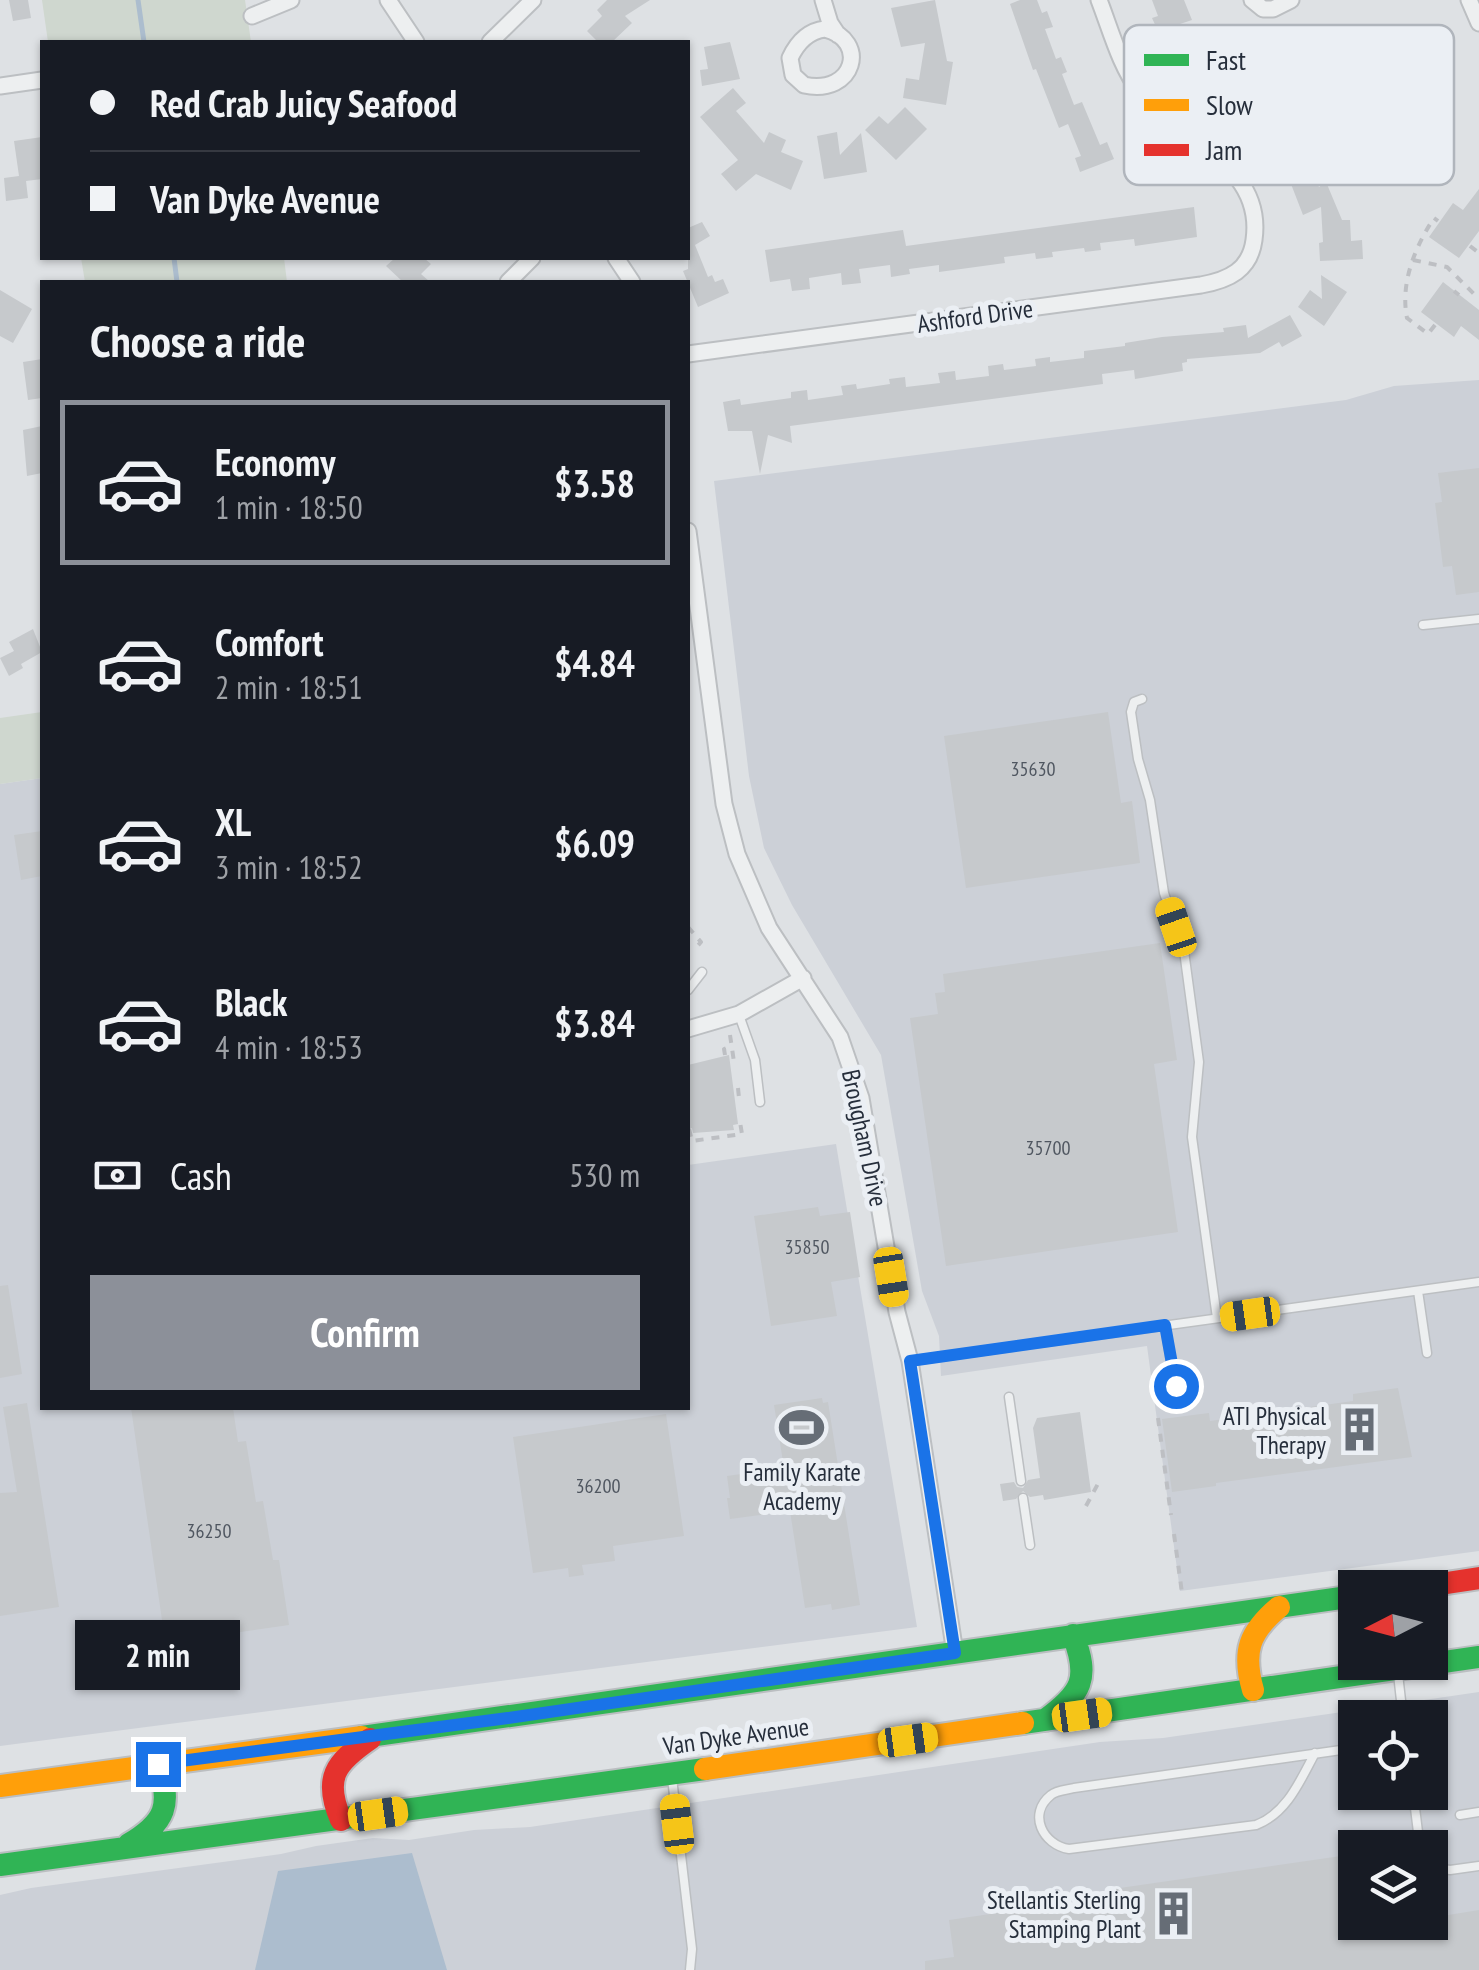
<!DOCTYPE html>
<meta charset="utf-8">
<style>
:root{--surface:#171b24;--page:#20242c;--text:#f1f3f6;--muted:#9ea1a6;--line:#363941;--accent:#8c9099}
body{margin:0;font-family:"PT Sans Narrow",sans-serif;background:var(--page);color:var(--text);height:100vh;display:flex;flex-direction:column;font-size:38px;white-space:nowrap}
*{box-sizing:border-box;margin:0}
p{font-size:32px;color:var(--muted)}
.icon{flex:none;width:55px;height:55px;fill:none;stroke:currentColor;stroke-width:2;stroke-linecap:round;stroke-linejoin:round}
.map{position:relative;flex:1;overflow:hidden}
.side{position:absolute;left:40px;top:280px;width:650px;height:1130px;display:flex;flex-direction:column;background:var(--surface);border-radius:0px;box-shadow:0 2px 8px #0004}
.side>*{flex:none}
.guide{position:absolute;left:40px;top:40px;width:650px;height:220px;border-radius:0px;box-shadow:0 2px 8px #0004;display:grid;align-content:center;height:220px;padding:0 50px;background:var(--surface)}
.needle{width:65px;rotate:264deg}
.tools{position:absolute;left:1338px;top:1570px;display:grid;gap:20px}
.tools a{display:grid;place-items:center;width:110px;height:110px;border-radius:0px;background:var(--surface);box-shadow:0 2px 8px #0004;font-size:50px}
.end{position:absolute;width:45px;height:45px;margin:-22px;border:12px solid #1a73e8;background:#fff;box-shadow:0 0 0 5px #fff}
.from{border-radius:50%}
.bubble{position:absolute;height:70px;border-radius:0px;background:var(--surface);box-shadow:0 2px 8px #0004;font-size:32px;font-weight:600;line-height:70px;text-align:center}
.car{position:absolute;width:30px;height:60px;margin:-30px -15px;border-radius:12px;box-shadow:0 0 8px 2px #0007;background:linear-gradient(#f5c518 24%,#345 0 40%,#f5c518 0 76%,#345 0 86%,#f5c518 0)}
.guide b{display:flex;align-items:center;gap:35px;height:95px;font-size:38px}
.guide b+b{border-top:2px solid var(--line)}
.guide i{width:25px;height:25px;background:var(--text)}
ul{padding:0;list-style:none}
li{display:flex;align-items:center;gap:30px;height:165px;margin:0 20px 15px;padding:0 30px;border:5px solid transparent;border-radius:0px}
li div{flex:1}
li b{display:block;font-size:38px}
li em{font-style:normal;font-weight:600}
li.on{border-color:var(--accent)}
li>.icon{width:90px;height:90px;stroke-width:1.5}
h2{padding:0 50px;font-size:45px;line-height:120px}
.pay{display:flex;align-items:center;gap:25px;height:110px;padding:0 50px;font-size:38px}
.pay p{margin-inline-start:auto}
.cta{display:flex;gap:20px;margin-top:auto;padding:20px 50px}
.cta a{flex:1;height:115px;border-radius:0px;background:var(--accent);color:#fff;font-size:40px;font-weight:600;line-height:115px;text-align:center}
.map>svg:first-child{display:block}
.built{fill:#ccd0d7;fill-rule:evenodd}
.green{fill:#cfd7cf}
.water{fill:#acbdce}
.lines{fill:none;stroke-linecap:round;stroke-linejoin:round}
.stream{stroke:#acbdce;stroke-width:5}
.building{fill:#c6c9cc}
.lane-casing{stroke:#bcbfc2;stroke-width:11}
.street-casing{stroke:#bcbfc2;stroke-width:19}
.fast-casing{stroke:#bbbec1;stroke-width:26}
.slow-casing{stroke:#bbbec1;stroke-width:26}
.jam-casing{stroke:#bbbec1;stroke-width:26}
.path{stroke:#bdbfc3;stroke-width:4;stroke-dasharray:8 8;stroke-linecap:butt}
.lane{stroke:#edeff0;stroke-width:8}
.street{stroke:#edeff0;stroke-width:15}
.fast{stroke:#30b455;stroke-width:22}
.slow{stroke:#ff9f0a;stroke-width:22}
.jam{stroke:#e5322d;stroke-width:22}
.route{stroke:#1a73e8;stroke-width:12}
.labels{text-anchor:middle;stroke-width:10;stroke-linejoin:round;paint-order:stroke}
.number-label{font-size:20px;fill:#4f5660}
.street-label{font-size:25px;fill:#262e3b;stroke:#ebeff4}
.poi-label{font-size:25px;fill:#262e3b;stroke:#ebeff4;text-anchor:end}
.key{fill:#ebeff4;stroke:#b0b5bc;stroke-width:2.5}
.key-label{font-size:28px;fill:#262e3b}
</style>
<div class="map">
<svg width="1479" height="1970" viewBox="0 0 1479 1970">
<rect width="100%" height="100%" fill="#dee1e4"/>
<!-- built -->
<path class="built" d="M1479,380v1171l-299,40 -33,-245 -206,30 -2,-40 -17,-45 -41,-236 -89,-150 -28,-57 -15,-72 -35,-295 632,-81 48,-14z
M42,778v630h646v-243l148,-21 81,483 -917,119v-962z
M1479,1692v278h-1479v-75l31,-7 250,-34 35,-8 57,-8 36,2 65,-10 56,-3 570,-85 63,-4zM1355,1718h75v74h-75zM1355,1848h75v74h-75z"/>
<!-- green -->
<path class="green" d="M42,0h203l6,42h-203z
M81,258h203l3,24h-202z
M42,712v66l-42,6v-66z"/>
<!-- water -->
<path class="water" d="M412,1853l35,117h-192l23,-99z"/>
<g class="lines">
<!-- stream -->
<path class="stream" d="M138,0l6,42
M174,258l3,24"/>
</g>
<!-- building -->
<path class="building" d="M9,0h19l3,18 -18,3z
M607,0h43l-25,16 7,7 -20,19h-14l-11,-11 15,-15 -5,-6z
M935,0l12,61 6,1 -7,43 -43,-7 3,-20 13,2 6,-37 -24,4 -10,-39z
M1020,0h17l5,13 5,-2 6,16 -8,2 11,30 5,-2 6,15 -5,2 12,31 8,-3 18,43 7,-3 7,17 -34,13 -5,-14 6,-2 -13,-32 -9,4 -23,-59 -3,1 -23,-66z
M1152,0h32l8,20 -12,4 8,22 -20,7 -16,-35 6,-2z
M730,42l10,37 -38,7 -2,-16 8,-1 -4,-22z
M1201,59l12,9 3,-3 4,4 7,-9 35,29 -6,8 29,24 7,-5 8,13 -9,6 5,7 -2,2 20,40 6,3 1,-17 21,50h8l1,21 11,-1 1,19 -43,2 -1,-18 4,-1 -2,-35 -18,8 -24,-62 -3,3 -26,-40 -4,6 -57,-47z
M733,88l13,15 -10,8 28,32 5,-11 17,8 -5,12 22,9 -12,29 -35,-16 -20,17 -15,-17 17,-14 -38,-43z
M905,107l22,22 -31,31 -31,-30 14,-14 9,8z
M837,132l3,23 21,-22 6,39 -43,7 -7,-43z
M42,137v42l-16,2 2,17 -22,3 -2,-23 15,-2 -5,-35z
M1479,189v42l-20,27 -30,-21 24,-34 10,7z
M1194,207l3,30 -62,9 -1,-7 -34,4 1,7 -16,2 -1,-4 -32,4 1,5 -17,2 -1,-6 -31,4 1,6 -66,9v-7l-30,4 1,5 -19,3 -1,-12 -31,4 2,14 -19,2 -1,-12 -32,5 1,11 -18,2 -2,-12 -20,3 -5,-32 138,-20 3,16z
M702,222l8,14 -15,9 13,32 4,-2 3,7 8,-3 6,14 -31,14 -15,-36 5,-2v-41z
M395,258h29l7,6 -10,10 9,8h-27l-17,-16z
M1321,275l26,17 -23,34 -26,-19 12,-17 12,9z
M1443,282l36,28v30l-18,-14 -7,11 -33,-25z
M0,290l32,19 -19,34 -13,-7z
M1290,315l12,21 -20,11 -3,-5 -19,11 -73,6v3l-5,1 1,8 -48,8 -1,-9 -32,4 1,10 -313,42 2,17 -24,-8 -8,39 -8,-43h-24l-5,-29 17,-3 1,6 50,-7v-6l16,-2 1,10 35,-5 -2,-9 15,-2 1,5 33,-5 -1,-5 16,-2 1,10 34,-4 -2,-10 17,-2 1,9 33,-4 -1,-10 15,-2 1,6 32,-4 -1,-7 15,-2v5l34,-4v-7l41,-5v-3l37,-6 62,-5 -1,-4 23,-3 2,13z
M42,359v39l-14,2 -5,-38z
M42,426v47l-15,3 -4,-46z
M1479,468v124l-23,3 -4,-29 -9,1 -8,-64 7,-1 -4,-29z
M33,629l9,23 -21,12 2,4 -14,8 -9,-18 14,-7 -5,-9z
M1108,712l13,91 11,-2 8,62 -174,25 -22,-152z
M42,831v45l-21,4 -7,-45z
M1160,943l17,117 -23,4 24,168 -232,34 -36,-248 28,-4 -3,-21 10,-1 -2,-18z
M729,1055l9,69 -5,1 1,5 -41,3 -1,-5 -4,1v-64z
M818,1207l2,9 30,-4 10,65 -29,5 6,34 -66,10 -17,-110z
M8,1285l14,89 -22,4v-92z
M1398,1388l14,69 -196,26v3l-44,6 -10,-73 47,-6 1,8 143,-20v-7z
M822,1398l1,5 5,-1 32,203 -28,5 -1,-6 -26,4 -15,-97 -60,8 -3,-21h3l-3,-22 57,-8 -10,-63z
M27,1403l32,204 -59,9v-123l17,-1 -14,-85z
M131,1408h102l5,34 8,-1 10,61 7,-1 10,59h6l10,65 -89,13 1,6 -41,7 -1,-7 -8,2 -4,-24 15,-2z
M1080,1412l11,80 -47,8 -1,-5 -13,2 -7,-6 -7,8 -13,2 -3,-17 14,-2 3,5 6,1 5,-8 12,-2 -7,-50 4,-10z
M666,1414l18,122 -71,10 2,15 -33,4 2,10 -15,2 -1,-9 -35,5 -20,-136z
M1355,1854v68h75v-4l49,-8v60h-554v-9l29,-4 -5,-37 131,-19 1,7 33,-5 -1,-14z"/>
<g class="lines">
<defs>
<path id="lane" d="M1423,625l56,-6
M1142,699l-8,3 -3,10 7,47 12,41 14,93 20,58 15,111 -7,75 25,181
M688,990l14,-18
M739,1015l16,45 5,42
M1418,1291l9,62
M1165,1325l10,61
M910,1361l569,-79
M1009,1397l12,84
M1023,1498l7,47
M1398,1674l5,44
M1315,1753c-15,28 -28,60 -59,72l-187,24c-26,-4 -42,-35 -18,-54 6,-5 16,-5 23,-7l281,-40
M672,1778l20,171 -2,21
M1413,1792l7,56
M1460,1815l19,-3
M1430,1867l20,3 29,-4"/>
<path id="street" d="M388,0l28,42
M823,0l7,23 8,12
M1252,0l11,9h10l18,-9
M1469,0l10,23
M252,16l39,-16
M825,29c44,11 30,67 -21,56l-11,-10 -3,-17c7,-15 18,-27 35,-29z
M490,42l43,-42
M0,86l42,-6
M616,258l16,24
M508,282l24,-24
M688,354l513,-69c28,-5 49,-15 53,-45 11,-77 -77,-99 -114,-148 -20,-26 -29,-61 -41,-92
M688,531l36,273 13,50 32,74 71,109 21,61 36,214 13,49 45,292
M688,1029l51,-15 64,-36"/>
<path id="fast" d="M1045,1720c37,-27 45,-41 28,-85
M1023,1723l456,-66
M362,1737l993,-141
M129,1844c37,-22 43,-39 29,-80
M0,1865l705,-96"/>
<path id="slow" d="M1253,1690c-11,-38 -4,-58 26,-83
M705,1769l318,-46
M0,1786l362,-49"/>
<path id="jam" d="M1414,1588l65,-10
M341,1820c-18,-42 -6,-57 29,-81"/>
</defs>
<!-- lane casing -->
<use href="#lane" class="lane-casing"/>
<!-- street casing -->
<use href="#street" class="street-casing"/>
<!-- fast casing -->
<use href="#fast" class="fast-casing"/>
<!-- slow casing -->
<use href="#slow" class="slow-casing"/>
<!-- jam casing -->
<use href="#jam" class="jam-casing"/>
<!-- path -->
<path class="path" d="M1470,246l9,7
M1413,260l34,7 32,32
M1454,291l5,4
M1435,325l-7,9 -21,-16c-7,-35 8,-71 27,-100l4,3
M688,927l13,15 -7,8
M730,1035l4,27
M725,1055l-1,-6 8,-3
M738,1088l1,10
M689,1129l3,12 50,-7 -2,-12
M1158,1418l13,97
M1086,1506l14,-26
M1174,1534l8,59"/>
<!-- lane -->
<use href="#lane" class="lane"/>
<!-- street -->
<use href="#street" class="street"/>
<!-- fast -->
<use href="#fast" class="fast"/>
<!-- slow -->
<use href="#slow" class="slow"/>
<!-- jam -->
<use href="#jam" class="jam"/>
</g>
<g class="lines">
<!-- route -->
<path class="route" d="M158,1764l350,-46 447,-65 -45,-292 255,-36 11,61"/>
</g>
<!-- icons -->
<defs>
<symbol id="stadium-bare" viewBox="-9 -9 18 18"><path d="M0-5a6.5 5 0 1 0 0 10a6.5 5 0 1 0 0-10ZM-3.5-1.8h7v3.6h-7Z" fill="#666d76" stroke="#ebeff4" stroke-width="2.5" paint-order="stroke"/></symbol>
<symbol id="building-bare" viewBox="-9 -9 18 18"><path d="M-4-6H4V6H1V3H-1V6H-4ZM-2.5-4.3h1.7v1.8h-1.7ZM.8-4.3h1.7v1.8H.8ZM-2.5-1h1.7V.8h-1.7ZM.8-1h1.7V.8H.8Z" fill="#666d76" stroke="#ebeff4" stroke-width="2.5" paint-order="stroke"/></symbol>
</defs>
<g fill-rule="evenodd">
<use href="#stadium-bare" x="770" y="1396" width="63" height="63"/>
<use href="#building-bare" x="1328" y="1398" width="63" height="63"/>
<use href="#building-bare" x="1142" y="1882" width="63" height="63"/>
</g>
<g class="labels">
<!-- number labels -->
<g class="number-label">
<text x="1033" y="776">35630</text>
<text x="1048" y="1155">35700</text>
<text x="807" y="1254">35850</text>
<text x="598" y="1493">36200</text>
<text x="209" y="1538">36250</text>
</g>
<!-- street labels -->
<g class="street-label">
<text transform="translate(975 316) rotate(-8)" y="9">Ashford Drive</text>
<text transform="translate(865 1138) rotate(78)" y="9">Brougham Drive</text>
<text transform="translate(736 1736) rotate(-8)" y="9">Van Dyke Avenue</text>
</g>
<!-- poi labels -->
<g class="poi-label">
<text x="1326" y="1425">ATI Physical<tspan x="1326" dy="29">Therapy</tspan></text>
<text x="802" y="1481" text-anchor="middle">Family Karate<tspan x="802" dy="29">Academy</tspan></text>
<text x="1141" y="1909">Stellantis Sterling<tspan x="1141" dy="29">Stamping Plant</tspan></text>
</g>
</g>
<!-- legend -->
<rect x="1124" y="25" width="330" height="160" rx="15" class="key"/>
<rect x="1144" y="54" width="45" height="12" fill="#30b455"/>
<rect x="1144" y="99" width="45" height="12" fill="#ff9f0a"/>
<rect x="1144" y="144" width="45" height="12" fill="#e5322d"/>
<g class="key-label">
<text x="1206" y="70">Fast</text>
<text x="1206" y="115">Slow</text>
<text x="1206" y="160">Jam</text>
</g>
</svg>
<div class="tools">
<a><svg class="needle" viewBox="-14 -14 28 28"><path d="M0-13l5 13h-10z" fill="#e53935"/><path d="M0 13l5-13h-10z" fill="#9ea1a6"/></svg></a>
<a><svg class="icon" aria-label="locate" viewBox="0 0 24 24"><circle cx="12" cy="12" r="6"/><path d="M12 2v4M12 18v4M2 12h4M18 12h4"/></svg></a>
<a><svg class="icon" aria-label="layers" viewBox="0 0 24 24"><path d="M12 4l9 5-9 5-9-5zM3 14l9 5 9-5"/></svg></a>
</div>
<i class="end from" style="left:1176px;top:1386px"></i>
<i class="end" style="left:158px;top:1764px"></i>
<div class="bubble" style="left:75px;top:1620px;width:165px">2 min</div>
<i class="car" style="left:1176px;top:927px;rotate:341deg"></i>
<i class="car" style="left:891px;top:1277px;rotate:171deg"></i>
<i class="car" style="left:1250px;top:1314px;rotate:262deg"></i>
<i class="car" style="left:1082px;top:1715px;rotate:82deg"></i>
<i class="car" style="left:908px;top:1740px;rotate:82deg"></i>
<i class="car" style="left:378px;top:1814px;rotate:82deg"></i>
<i class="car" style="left:677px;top:1824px;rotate:353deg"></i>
<div class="guide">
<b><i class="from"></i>Red Crab Juicy Seafood</b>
<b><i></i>Van Dyke Avenue</b>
</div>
<section class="side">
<h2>Choose a ride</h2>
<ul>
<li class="on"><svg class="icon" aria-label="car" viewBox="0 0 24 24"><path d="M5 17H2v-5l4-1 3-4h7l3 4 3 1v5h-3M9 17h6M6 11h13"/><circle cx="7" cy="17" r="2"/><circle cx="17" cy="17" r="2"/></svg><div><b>Economy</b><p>1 min · 18:50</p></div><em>$3.58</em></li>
<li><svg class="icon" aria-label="car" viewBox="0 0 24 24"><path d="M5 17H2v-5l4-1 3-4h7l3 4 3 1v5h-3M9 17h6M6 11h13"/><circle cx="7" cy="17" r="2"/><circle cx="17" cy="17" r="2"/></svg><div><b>Comfort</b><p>2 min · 18:51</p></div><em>$4.84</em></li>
<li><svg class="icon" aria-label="car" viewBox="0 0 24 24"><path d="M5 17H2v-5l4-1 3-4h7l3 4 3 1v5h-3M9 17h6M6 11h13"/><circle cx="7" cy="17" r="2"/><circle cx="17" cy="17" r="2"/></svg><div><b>XL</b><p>3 min · 18:52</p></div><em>$6.09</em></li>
<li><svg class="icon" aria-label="car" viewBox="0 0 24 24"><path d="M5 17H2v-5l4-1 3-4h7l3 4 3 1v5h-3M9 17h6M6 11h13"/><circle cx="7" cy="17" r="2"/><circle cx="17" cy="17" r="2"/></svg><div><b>Black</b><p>4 min · 18:53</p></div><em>$3.84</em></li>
</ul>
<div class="pay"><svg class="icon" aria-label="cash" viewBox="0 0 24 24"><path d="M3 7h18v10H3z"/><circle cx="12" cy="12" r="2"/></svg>Cash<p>530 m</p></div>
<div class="cta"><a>Confirm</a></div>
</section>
</div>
